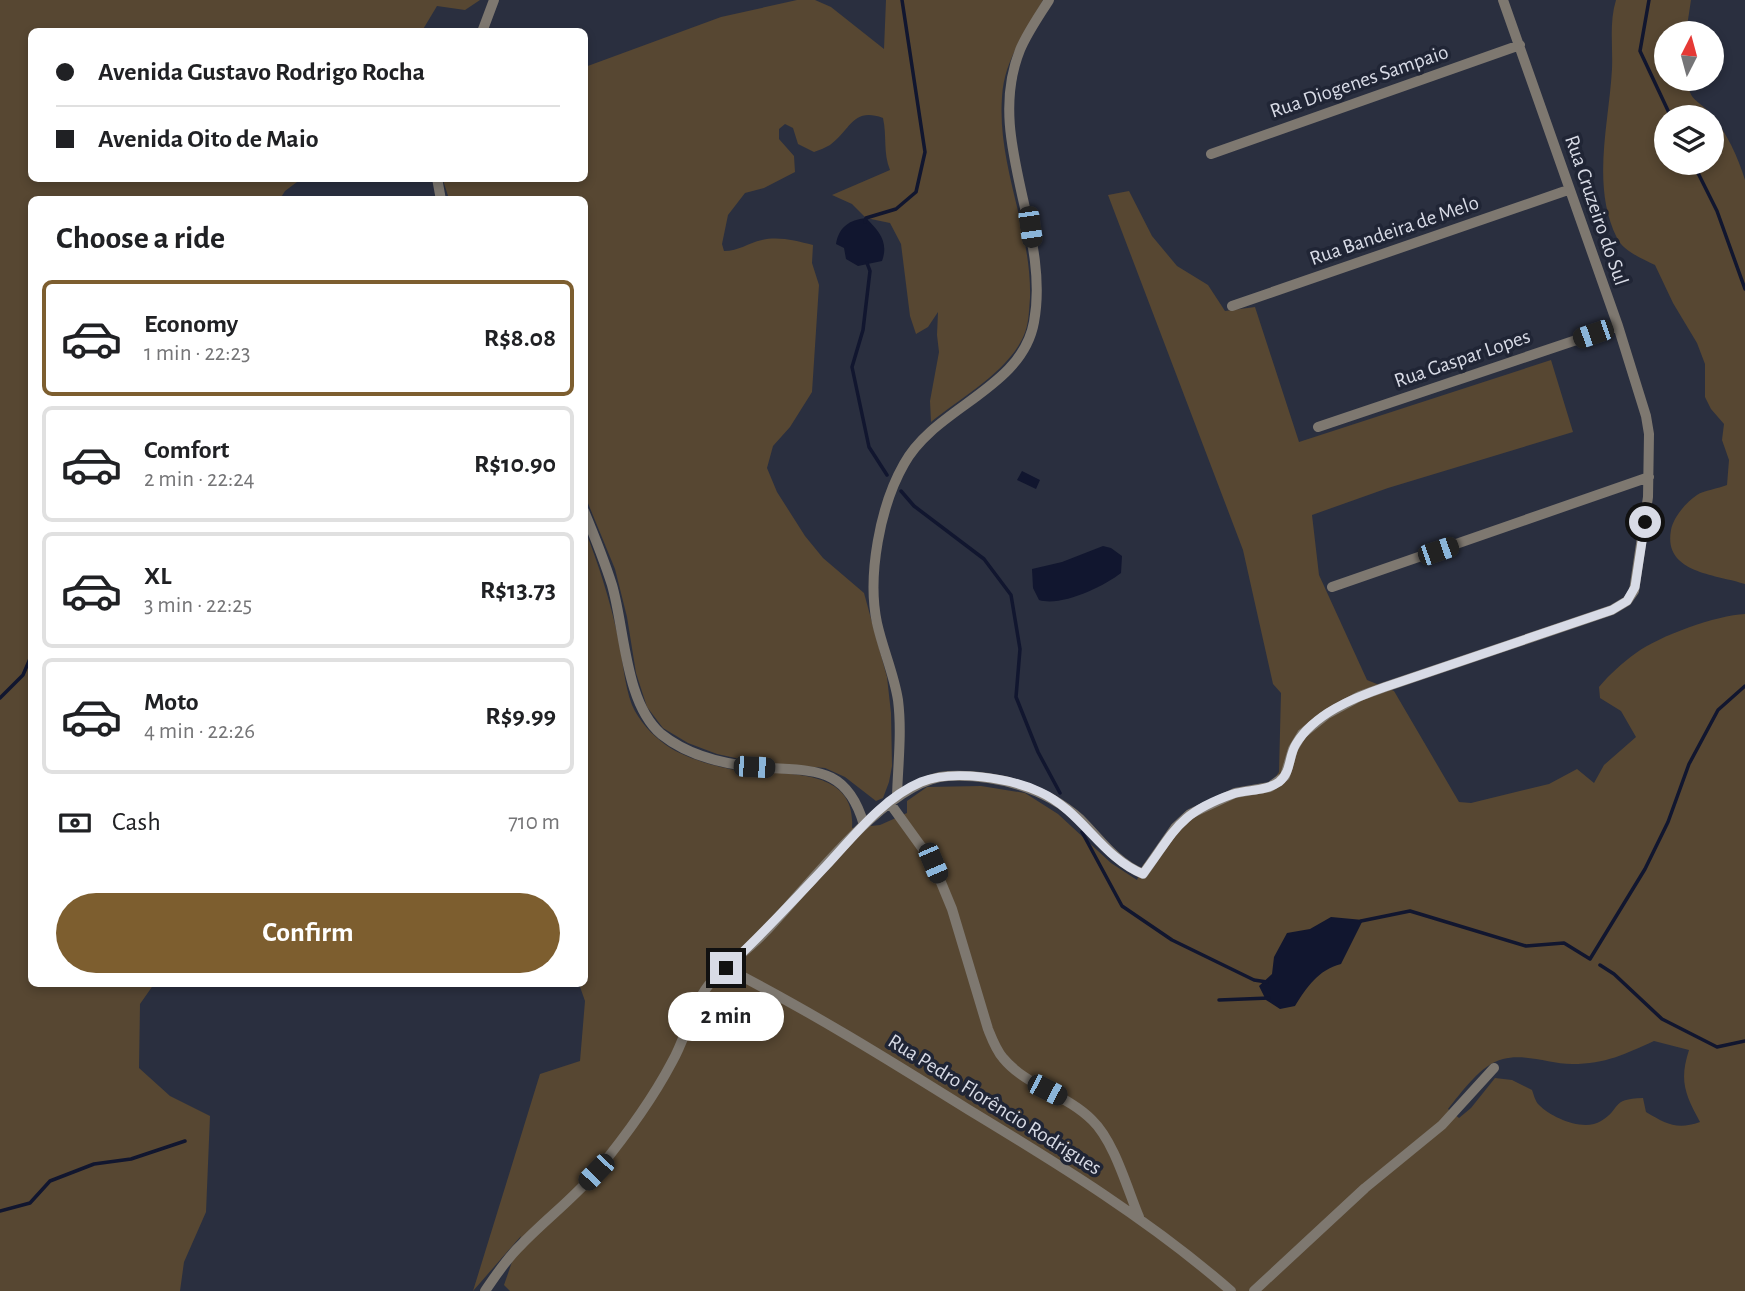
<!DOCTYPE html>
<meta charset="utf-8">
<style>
:root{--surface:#fff;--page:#f6f6f6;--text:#202124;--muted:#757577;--line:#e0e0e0;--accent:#7d5e2f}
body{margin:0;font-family:"Alegreya Sans",sans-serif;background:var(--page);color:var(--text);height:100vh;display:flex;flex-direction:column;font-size:26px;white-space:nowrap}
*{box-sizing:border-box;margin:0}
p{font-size:23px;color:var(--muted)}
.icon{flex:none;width:38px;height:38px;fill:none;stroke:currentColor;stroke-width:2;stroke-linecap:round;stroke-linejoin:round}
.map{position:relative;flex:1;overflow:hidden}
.panel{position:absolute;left:28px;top:196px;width:560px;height:791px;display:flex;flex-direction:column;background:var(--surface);border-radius:10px;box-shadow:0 4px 10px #0003}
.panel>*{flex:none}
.top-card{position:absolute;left:28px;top:28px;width:560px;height:154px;border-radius:10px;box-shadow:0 4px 10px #0003;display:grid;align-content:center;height:154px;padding:0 28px;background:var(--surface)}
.needle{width:46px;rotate:6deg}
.tools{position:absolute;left:1654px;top:21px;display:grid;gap:14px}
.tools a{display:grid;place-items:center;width:70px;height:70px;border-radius:50%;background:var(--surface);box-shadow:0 4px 10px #0003;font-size:35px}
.end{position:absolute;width:32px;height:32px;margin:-16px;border:9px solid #d8dbe6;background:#111;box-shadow:0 0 0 4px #111}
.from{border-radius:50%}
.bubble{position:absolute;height:49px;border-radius:24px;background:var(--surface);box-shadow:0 4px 10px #0003;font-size:23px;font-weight:600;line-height:49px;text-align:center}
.car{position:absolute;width:21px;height:42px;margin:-21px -10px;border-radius:9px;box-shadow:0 0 5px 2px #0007;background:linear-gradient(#222 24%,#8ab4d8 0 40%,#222 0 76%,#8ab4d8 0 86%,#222 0)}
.top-card b{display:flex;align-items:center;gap:24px;height:66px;font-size:26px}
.top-card b+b{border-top:2px solid var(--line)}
.top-card i{width:18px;height:18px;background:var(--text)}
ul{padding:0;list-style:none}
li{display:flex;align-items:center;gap:21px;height:116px;margin:0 14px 10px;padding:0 14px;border:4px solid var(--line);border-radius:10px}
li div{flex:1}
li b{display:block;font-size:26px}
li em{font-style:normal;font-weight:600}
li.on{border-color:var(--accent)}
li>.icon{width:63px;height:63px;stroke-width:1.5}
h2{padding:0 28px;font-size:32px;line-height:84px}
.pay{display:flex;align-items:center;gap:18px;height:77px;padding:0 28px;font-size:26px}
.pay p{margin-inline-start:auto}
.primary-button{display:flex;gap:14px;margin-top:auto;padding:14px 28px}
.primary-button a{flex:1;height:80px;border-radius:42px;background:var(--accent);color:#fff;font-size:28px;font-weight:600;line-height:80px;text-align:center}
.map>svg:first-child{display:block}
.green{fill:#574732;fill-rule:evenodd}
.water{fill:#11162f}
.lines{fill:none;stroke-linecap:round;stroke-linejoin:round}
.stream{stroke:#11162f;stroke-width:3.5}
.minor{stroke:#7e7870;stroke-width:10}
.route{stroke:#d8dbe6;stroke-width:9}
.labels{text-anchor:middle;stroke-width:7;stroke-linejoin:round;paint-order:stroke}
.street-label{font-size:21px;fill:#d8dbe6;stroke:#202535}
</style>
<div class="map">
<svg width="1745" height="1291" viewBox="0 0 1745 1291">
<rect width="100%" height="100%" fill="#2a2f3f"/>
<!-- green -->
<path class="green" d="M0,0h480l-15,10 -28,-4 -15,25 -390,1v146l269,1 -16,12 -5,8 -248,1v784h122l-14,20 -1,64 31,28 40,20 -4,96 -22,50 -4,29h-180z
M797,0h18l16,7 53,42 2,-49h157c-17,33 -39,59 -41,97 -5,69 30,133 28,201 -1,12 -1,26 -6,37 -15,36 -64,63 -93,87l-1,-21 9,-49 -2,-17 1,-23 -10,15 -12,7 -6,-18 -9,-72 -11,-21 -24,-5 -14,-14 -20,-9 58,-25c-7,-17 -3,-34 -7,-52 -31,-11 -32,12 -53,27 -5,3 -11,5 -16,7l-16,-8 -5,-16 -8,-4 -6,5v10l15,17 1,16 -31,16 -19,5 -17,22 -6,29 2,7c15,0 24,-8 38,-11 17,-4 34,1 51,5l-1,18 7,22 -7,107 -22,35 -17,19 -6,22 10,24 28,44 18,22 41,35 23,84 4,36 1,53 -3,16 -6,16 -7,3 -31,-24 -20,-9 -71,-6 -37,-8 -29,-11 -25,-15 -16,-21 -11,-34 -9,-56 -12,-48 -30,-73 -1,-296 -135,-1 -6,-19v-1l141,-1 1,-111 136,-50z
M1616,0h75l-5,33h-20v46h21c3,24 10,19 24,35 16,19 27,43 34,66v404c-30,-10 -82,-11 -74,-54 2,-12 15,-28 26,-35 7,-5 21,-6 30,-10l2,-25 -7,-20 2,-16 -13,-15 -6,-12v-33l-8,-21 -24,-40 -18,-38c-12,-6 -32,-14 -38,-27 -26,-52 -8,-114 -5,-169 1,-24 -3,-46 4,-69zM1666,117h46v46h-46z
M1129,191l23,45 25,30 31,19 17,26 30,-4 44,135 252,-82 22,72 -185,56 -76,27 7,60 48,105 27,11 65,111 12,1 78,-19 28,-15 17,14 10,-18 32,-28 -15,-26 -21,-13 -1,-11c11,-13 23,-24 37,-34 23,-17 81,-38 109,-39v677h-1235l-6,-6 17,-49 -48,55 67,-217 40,-13 5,-60 -6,-17h5l1,-454c14,35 25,71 33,107 5,22 6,47 14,68 7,16 20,30 34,40 16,12 50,22 70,25 42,6 121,-6 116,58l28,-3 27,-12v-12l20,-14 54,-1 44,7 33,21 53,49 26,17 6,-15 47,-54 82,-29 7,-10 2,-79 -8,-9 -30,-134 -135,-355zM1654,1041l35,9c-10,31 -4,44 11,72 -23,8 -34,2 -54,-10l-3,-14c-34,1 -21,11 -42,23 -17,11 -49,-3 -62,-16 -4,-4 -5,-10 -7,-15l-20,-10 -17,-2 -24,30 -12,10 -11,-9c13,-16 33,-45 55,-50 22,-6 47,5 69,5 34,0 53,-10 82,-23z"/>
<!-- water -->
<path class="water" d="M866,218c13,13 23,24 16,43l-24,5 -12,-7 -2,-11 -8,-4c3,-17 13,-24 30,-26z
M1022,471l18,9 -4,9 -19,-9z
M1103,546l8,2 11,8 -1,17c-18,14 -60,34 -82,27l-6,-12 -1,-19 30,-7z
M1331,917l32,3 -22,44c-23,6 -34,23 -46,42l-15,3 -14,-9 -7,-14 13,-12 2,-17 13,-24 23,-4z"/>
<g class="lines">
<!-- stream -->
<path class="stream" d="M1649,0l-9,51 31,66
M1693,163l24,48 28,78
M865,222l1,-4 30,-9 20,-17 9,-40 -23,-152
M867,263l3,8 -7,59 -11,37 17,80 18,28
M901,491l13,15 70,53 27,36 9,54 -4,48 22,55 22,41
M0,698l23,-23 9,-21
M1082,832l40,74 50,34 82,40 13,2
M1361,921l49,-10 116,35 38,-3 26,16 55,-90 23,-47 21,-58 29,-54 27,-24
M1600,965l14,9 48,45 55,28 28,-6
M1219,1000l50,-2
M0,1211l30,-8 20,-22 44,-17 37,-5 54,-18"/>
<!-- minor -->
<path class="minor" d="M482,32l12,-32
M1211,154l309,-109
M437,178l4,22
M1232,306l336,-116
M1318,427l300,-101
M584,511c10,24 20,49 28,74 13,45 13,118 49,149 26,21 62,30 94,33 54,5 91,-5 109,58
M1332,587l317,-110
M897,796c1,-32 5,-64 1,-96 -4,-26 -15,-50 -21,-77 -10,-47 3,-117 27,-159 31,-57 118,-75 130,-142 17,-91 -50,-183 -14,-272 7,-17 19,-34 29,-50
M889,802l44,61 19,46 36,120c4,10 8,21 15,29 23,28 63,36 89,62 22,21 35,68 47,97
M726,968c84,43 163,92 243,142 91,55 182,111 262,181
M485,1291c11,-16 22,-33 36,-46 24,-25 53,-47 76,-74 27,-33 55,-71 75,-109 13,-22 18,-50 33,-72 16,-23 42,-38 61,-59 41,-43 122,-152 182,-155 47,-2 96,11 132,43 21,21 35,43 63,55l32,-46 15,-14 45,-21 35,-6 15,-11 8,-27 9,-15 25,-20 33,-18 25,-9 227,-77 15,-9 7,-10 14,-94 1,-63 -3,-18 -28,-90 -115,-326
M1254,1291l111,-103 77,-63 52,-57"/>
</g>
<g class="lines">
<!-- route -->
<path class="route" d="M726,968c35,-32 67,-67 100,-102 28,-30 57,-68 95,-84 32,-13 89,-4 119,10 42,19 61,65 103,82 32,-43 35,-61 90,-80 16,-5 31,-2 46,-12 13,-11 9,-25 17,-38 18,-30 57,-46 89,-57l227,-77 15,-9 8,-14 10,-65"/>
</g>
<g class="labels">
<!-- street labels -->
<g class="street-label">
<text transform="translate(1359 81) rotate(-19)" y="7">Rua Diogenes Sampaio</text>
<text transform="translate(1597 210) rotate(71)" y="7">Rua Cruzeiro do Sul</text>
<text transform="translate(1394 230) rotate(-19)" y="7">Rua Bandeira de Melo</text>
<text transform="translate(1462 358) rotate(-19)" y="7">Rua Gaspar Lopes</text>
<text transform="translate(995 1104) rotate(32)" y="7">Rua Pedro Florêncio Rodrigues</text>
</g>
</g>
</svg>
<div class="tools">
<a><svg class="needle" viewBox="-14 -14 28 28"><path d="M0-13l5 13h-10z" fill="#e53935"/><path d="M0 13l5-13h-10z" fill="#757577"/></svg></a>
<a><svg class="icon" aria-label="layers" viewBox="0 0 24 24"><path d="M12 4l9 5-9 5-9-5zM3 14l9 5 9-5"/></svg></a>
</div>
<i class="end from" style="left:1645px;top:522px"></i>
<i class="end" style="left:726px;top:968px"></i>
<div class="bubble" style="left:668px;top:992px;width:116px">2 min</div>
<i class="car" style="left:1030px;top:227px;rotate:172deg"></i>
<i class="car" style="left:1593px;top:334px;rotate:251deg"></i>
<i class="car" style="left:1438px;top:551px;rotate:71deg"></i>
<i class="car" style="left:754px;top:767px;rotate:93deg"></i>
<i class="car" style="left:933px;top:863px;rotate:157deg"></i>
<i class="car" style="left:1047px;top:1090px;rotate:117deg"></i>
<i class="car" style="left:596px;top:1172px;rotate:224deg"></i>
<div class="top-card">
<b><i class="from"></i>Avenida Gustavo Rodrigo Rocha</b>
<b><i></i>Avenida Oito de Maio</b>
</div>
<section class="panel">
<h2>Choose a ride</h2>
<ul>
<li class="on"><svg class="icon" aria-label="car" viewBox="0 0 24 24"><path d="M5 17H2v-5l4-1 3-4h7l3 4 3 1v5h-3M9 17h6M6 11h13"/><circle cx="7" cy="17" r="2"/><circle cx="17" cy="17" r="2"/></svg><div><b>Economy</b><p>1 min · 22:23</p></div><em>R$8.08</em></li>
<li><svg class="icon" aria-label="car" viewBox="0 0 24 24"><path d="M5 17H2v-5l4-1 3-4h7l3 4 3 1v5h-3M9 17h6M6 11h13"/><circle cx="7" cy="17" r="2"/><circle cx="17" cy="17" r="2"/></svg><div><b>Comfort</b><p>2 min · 22:24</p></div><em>R$10.90</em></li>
<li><svg class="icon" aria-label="car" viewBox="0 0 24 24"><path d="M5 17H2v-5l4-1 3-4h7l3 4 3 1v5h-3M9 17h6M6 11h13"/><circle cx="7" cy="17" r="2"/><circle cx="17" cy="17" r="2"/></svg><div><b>XL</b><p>3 min · 22:25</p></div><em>R$13.73</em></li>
<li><svg class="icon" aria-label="car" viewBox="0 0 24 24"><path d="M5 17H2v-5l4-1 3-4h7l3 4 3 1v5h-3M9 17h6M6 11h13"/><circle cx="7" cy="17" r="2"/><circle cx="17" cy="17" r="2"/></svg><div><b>Moto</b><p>4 min · 22:26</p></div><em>R$9.99</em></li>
</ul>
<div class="pay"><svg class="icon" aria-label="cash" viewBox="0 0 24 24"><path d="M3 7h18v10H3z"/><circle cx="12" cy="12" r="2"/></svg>Cash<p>710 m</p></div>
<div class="primary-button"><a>Confirm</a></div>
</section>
</div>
